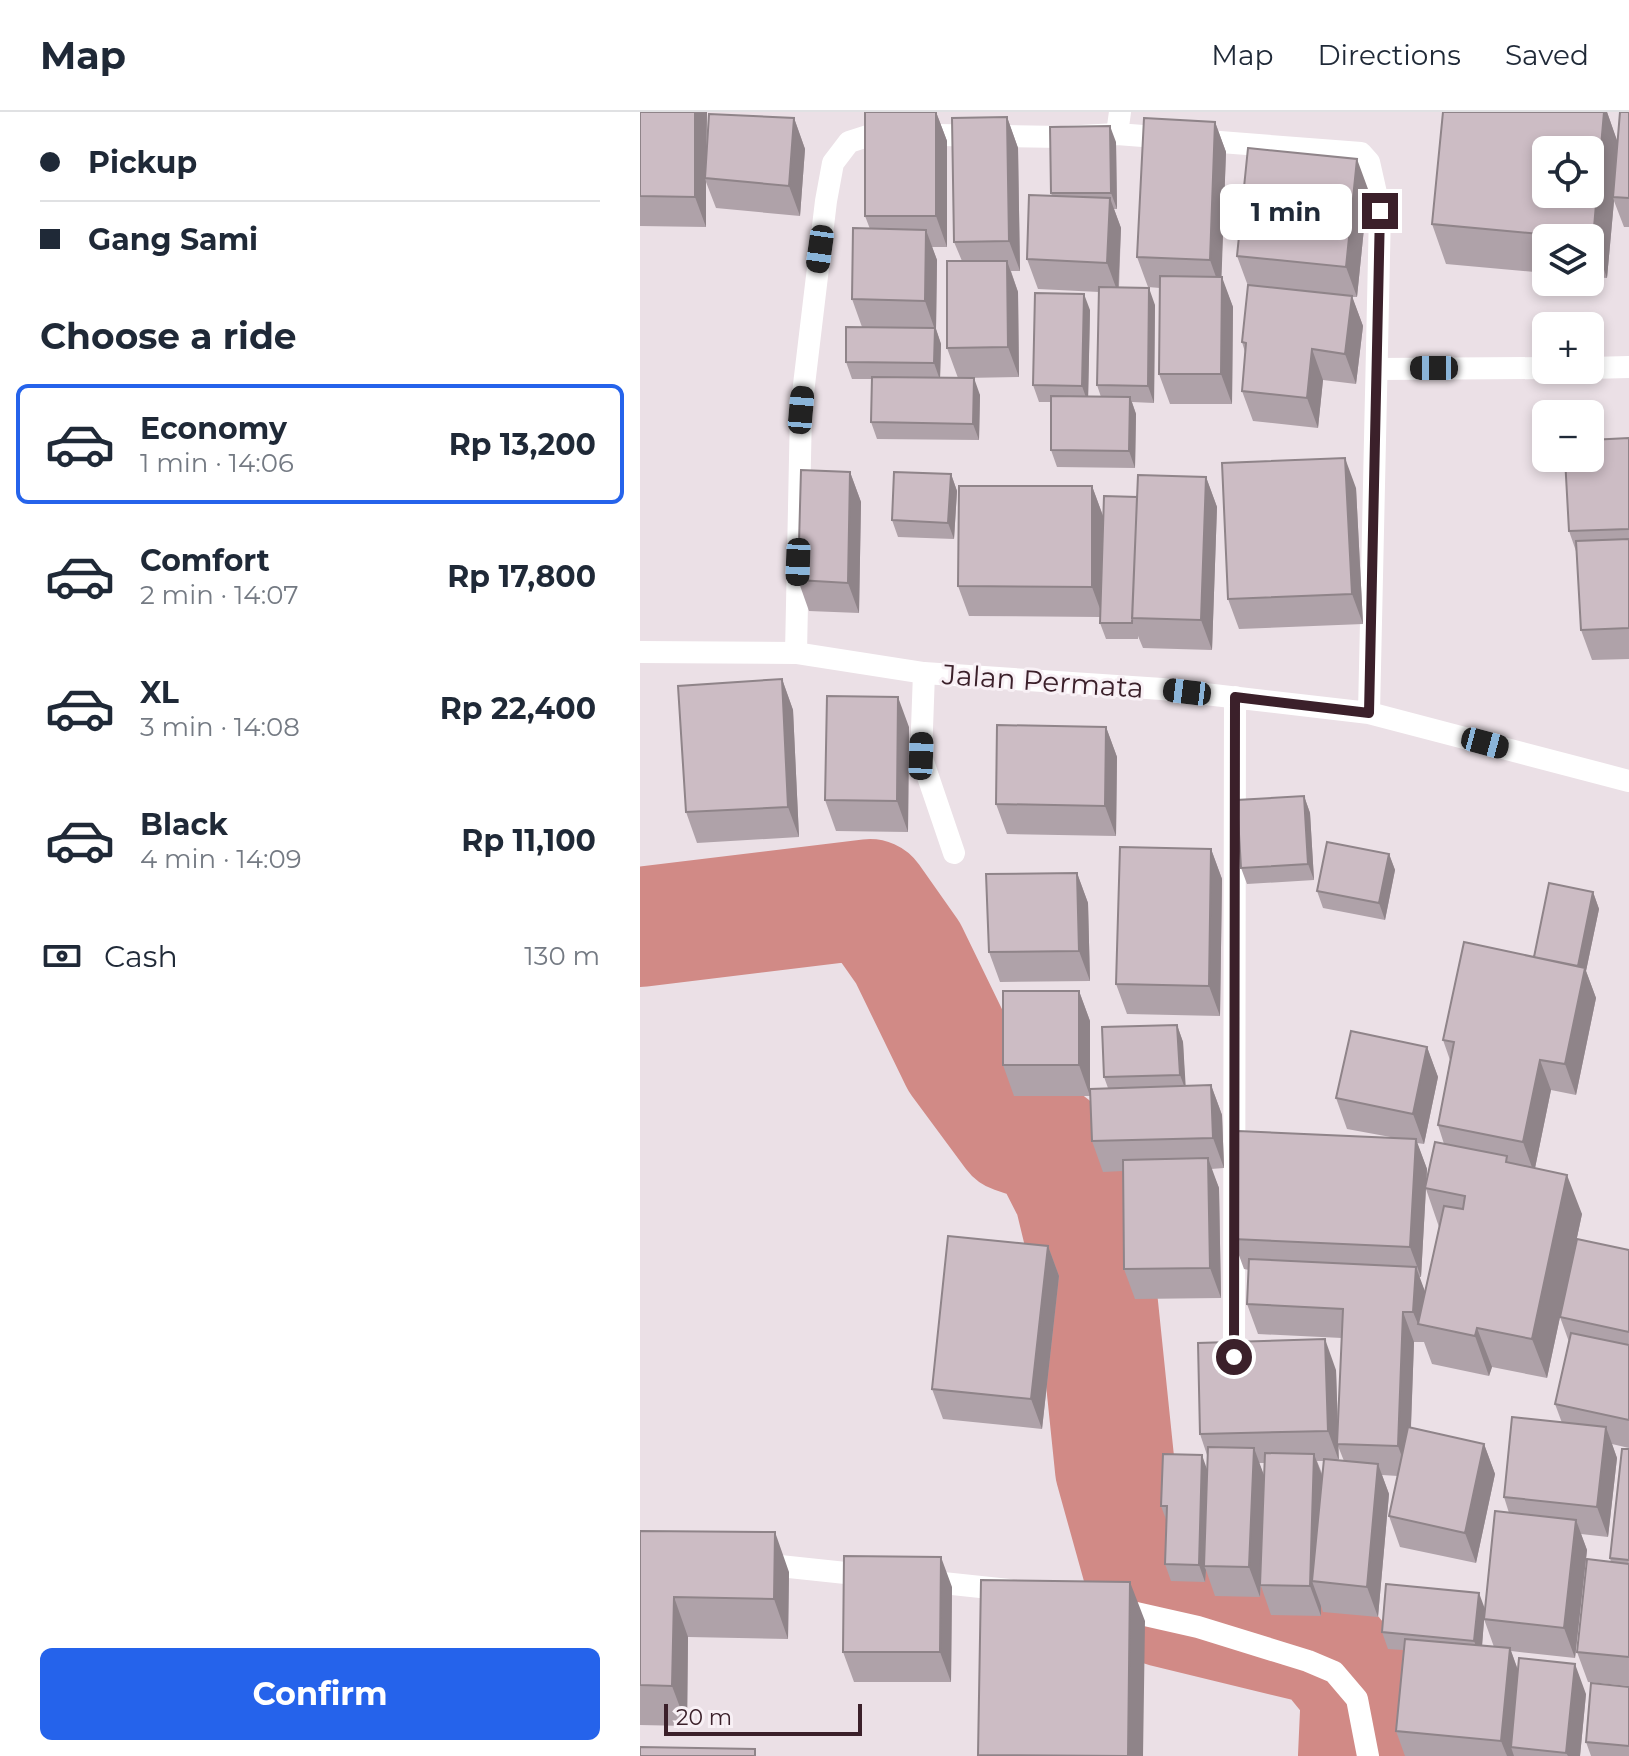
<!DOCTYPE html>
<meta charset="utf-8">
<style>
:root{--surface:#fff;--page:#f2f2f3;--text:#1f2937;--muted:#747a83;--line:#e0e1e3;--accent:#2563eb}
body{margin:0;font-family:Montserrat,sans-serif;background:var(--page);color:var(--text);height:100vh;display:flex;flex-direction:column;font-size:30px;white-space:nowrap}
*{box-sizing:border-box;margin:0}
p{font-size:26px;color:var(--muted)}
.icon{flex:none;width:44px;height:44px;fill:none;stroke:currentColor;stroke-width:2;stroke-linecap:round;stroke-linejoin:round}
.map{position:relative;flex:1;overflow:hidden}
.drawer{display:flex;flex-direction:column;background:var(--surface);width:640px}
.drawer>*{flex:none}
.top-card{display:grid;align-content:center;height:176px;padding:0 40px;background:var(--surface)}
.controls{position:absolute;left:892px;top:24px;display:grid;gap:16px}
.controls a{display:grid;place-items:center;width:72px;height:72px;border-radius:12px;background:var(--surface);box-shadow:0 4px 12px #0003;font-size:40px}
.scale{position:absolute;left:24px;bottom:20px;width:198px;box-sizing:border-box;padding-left:8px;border:4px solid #3b202a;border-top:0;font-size:22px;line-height:28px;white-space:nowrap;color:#3b202a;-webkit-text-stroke:6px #f8f0f5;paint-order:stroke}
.end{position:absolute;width:36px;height:36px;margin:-18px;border:10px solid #3b202a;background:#fff;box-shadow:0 0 0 4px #fff}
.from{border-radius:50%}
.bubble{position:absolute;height:56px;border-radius:12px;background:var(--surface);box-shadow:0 4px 12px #0003;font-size:26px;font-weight:700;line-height:56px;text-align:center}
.car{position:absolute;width:24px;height:48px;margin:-24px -12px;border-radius:10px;box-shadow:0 0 6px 2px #0007;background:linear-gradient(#222 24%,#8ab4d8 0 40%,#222 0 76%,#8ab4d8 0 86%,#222 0)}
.top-card b{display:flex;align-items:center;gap:28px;height:76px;font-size:30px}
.top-card b+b{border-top:2px solid var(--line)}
.top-card i{width:20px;height:20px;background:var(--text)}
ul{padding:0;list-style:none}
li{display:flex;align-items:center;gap:24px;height:120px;margin:0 16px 12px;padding:0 24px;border:4px solid transparent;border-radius:12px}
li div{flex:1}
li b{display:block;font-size:30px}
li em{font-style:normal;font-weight:700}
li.selected{border-color:var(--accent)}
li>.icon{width:72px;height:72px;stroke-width:1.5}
h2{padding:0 40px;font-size:36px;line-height:96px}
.pay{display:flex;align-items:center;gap:20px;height:88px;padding:0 40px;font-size:30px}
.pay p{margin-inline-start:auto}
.primary-button{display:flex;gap:16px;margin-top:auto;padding:16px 40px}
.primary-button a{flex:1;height:92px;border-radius:12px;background:var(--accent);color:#fff;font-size:32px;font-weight:700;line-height:92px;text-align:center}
header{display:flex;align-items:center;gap:48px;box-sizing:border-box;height:112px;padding:0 40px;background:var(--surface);border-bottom:2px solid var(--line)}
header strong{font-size:38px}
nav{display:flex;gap:44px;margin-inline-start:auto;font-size:28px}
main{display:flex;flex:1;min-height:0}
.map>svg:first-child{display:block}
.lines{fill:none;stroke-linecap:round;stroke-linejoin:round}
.river{stroke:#d18a86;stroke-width:120}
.minor{stroke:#fff;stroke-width:22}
.wall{fill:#afa2a9;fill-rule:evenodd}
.shaded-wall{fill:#8f8489}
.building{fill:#ccbcc4;stroke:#8f8489;stroke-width:2;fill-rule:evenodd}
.route{stroke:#3b202a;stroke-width:10}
.labels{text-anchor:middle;stroke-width:6;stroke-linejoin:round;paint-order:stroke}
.street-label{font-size:28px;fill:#3b202a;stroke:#f8f0f5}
</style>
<header>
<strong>Map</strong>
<nav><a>Map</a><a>Directions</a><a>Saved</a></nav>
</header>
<main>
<section class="drawer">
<div class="top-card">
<b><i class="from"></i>Pickup</b>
<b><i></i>Gang Sami</b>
</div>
<h2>Choose a ride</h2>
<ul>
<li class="selected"><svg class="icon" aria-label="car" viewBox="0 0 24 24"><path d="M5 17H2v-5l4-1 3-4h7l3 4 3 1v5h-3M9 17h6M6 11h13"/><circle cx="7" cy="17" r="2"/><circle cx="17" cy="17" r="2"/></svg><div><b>Economy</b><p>1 min · 14:06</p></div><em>Rp 13,200</em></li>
<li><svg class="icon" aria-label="car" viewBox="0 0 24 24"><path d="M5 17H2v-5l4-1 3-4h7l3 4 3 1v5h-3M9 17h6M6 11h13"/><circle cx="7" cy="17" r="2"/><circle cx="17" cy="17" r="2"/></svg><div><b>Comfort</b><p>2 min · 14:07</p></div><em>Rp 17,800</em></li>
<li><svg class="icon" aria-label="car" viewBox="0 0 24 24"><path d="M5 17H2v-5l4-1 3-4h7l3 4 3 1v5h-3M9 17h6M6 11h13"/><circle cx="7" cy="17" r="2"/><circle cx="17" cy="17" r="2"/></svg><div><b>XL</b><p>3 min · 14:08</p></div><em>Rp 22,400</em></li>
<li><svg class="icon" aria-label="car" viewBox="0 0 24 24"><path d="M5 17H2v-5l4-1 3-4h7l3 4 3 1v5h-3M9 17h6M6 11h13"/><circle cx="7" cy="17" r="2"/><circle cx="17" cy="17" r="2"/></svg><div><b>Black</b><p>4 min · 14:09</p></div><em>Rp 11,100</em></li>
</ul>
<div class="pay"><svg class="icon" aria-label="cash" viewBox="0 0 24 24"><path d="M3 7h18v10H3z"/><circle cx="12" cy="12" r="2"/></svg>Cash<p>130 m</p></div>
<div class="primary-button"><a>Confirm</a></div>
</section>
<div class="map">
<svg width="989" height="1644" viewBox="0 0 989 1644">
<rect width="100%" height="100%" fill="#ebe0e6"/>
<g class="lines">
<!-- river -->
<path class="river" d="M0,815l230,-28 38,54 52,107 54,73 35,12 25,49 22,91 19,184 27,97 22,41 161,39 36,44 -3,66"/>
<!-- minor -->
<path class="minor" d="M477,22l3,-22
M950,256l39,-1
M738,257l168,-1
M0,540l156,1 128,20 238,16 207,24 260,68
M156,541l5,-243 25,-209 7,-38 16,-21 25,-8 188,3 55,-3 244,19 8,9 11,49 -11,502
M284,561l-3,83 33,97
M594,1245l1,-660
M121,1452l113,12
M284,1469l85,9
M474,1496l84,19 110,34 26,11 23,27 11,57"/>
</g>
<!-- wall -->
<path class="wall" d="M0,0h67l-1,42 88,-36 11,31 -5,67 -84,-8 -10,-26v45l-66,-1z
M296,0l11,29v106h-15l5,13 -1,69 5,15 -1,34h18l-11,-30 15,-87 -8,-19 53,-125 11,31 2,123h-9l7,21 1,85 -54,1 15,17 -1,45 -102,-1 -6,-17 1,-43h-20l-6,-17 16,-35 -10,-28 18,-70 -5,-13z
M803,0h164l10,29 12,-29v115h-5l-10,-26 -7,77 -17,-1v-39h-44v35l-100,-9 -14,-40z
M575,10l11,30 -5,125 12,30 -1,97h-62l-11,-30 1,-86 -12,-1 -11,-30z
M476,30l1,67h-3l7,19 -2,60 36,17 -1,98 -22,-1 4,12 -1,54 -78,-1 -6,-17v-48h-12l-6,-17 57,-75 -2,87h13l-4,-12 2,-93 -61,-3 -11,-30 25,-63 -1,-3z
M728,77l-11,108h-5l11,29 -7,58 -33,-4 -5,48 -65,-7 -11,-30 3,-39 -3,-10 6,-56 -11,-30z
M989,326v221l-37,1 -11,-30 -4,-76 -8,-23z
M210,360l11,30 -2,111 -50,-2 -11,-31z
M311,362l6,17 -3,48 -56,-2 -6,-17z
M566,365l11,30 -5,143 -69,-2 -5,-12v3h-32l-6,-16v-6l-131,-1 -11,-30 134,-100 11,30 34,-19z
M716,376l7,136 -124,5 -11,-30z
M142,567l11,31 6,127 -102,6 -11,-31z
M269,615l-1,105 -72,-1 -11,-31z
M466,615l11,30 -1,79 -109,-2 -11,-30z
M664,684l6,17 4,67 -67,4 -6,-16z
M571,737l11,30 -2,137 -93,-2 -11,-30z
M749,742l6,16 -10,50 -62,-12 -6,-17z
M437,761l11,30 2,78 -90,1 -11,-30z
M953,780l6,17 -13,62 10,27 -20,97 -25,-5 -16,78 47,46 -35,164 -55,-11 -3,9 -57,-12 -8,-22h-10l-3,86 73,16 11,30 -19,89 -76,-16 -11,-31 9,-40 -16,-1 7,19 -11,123 -55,-5 -2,-6v10l-50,-1 -10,-29 -1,11 -45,-1 -9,-26 -1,12 -34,-1 -6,-17 2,-42 -6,-16 46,-36v-15l-7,-21 136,-64 2,64 4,-96 -84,-4 -11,-30 2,-34 -5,-1 -11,-30 163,-101 -49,-9 -11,-31 91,-51 11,30 -14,67 -7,-1 10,26 -1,17 18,-42 -6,-19 12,-65 -7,-20 91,-83zM786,1077l13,38 -14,65 -6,-15h2zM698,1334l6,15 -6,-1zM677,1349h7l-1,15zM619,1351h5v13z
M439,879l11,30v75h-76l-11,-31z
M537,913l6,17 2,44 26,-1 11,30 2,53 -13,1 8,19 2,110 -86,1 -11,-30 -1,-98 -20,1 -11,-31 16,-53 -4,-11z
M408,1134l11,30 -17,153 -99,-10 -11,-30z
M989,1138v198l-17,-4 5,14 -9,79 -27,-3 6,16 -12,108 -64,-7 7,19 68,24 -6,62h-66v-1v1h-109l-9,-25 7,-81 -15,-1 -6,-17 103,-23 24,-96 -5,-16 58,-74 -7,-19 14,-62 -9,-25zM844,1507l10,28 -12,-1z
M989,1337v237l-41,-4 -11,-30 34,-90 -1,-4z
M0,1419l149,41 -1,67 -100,-2 -1,89 -47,-1z
M312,1475l-1,95h-97l-11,-30z
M989,1575v69h-38l-5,-14z"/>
<!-- shaded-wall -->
<path class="shaded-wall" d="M55,0h12l-1,66h-1l1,4v45l-11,-30z
M296,0l11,29v106l-11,-31z
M964,0h3l12,34 -6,51 1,4 -7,77 -14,-39z
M367,5l11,31 2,123 -11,-30z
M154,6l11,31 -5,67 -11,-30z
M575,10l11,30 -5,139 -11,-31z
M470,14l6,16 1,67 -6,-16z
M717,47l11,30 -11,108 -11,-30z
M470,86l11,30 -3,65 -11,-30z
M286,118l11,30 -1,69 5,15 -1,36 -6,-17 1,-33 -10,-29z
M367,149l11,31 1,85 -11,-30z
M582,165l11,30 -1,97 -11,-30z
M509,176l6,17 -1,98 -6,-17z
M444,182l6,16 -2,93 -6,-17z
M712,184l11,30 -7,58 -11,-30z
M672,237l11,31 -5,48 -11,-30z
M334,266l6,17 -1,45 -6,-16z
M490,285l6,17 -1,54 -6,-17z
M705,346l11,30 7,136 -11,-30z
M210,360l11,30 -2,111 -11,-30z
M311,362l6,17 -3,48 -6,-16z
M566,365l11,30 -5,143 -11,-30z
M452,374l11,30v101l-11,-30z
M142,567l11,31 6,127 -11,-30z
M258,585l11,30 -1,105 -11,-31z
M466,615l11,30 -1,79 -11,-30z
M664,684l6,17 4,67 -6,-16z
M571,737l11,30 -2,137 -11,-30z
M749,742l6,16 -10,50 -6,-17z
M437,761l11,30 2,78 -11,-30z
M953,780l6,17 -13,62 10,27 -20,97 -11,-31 13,-98z
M439,879l11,30v75l-11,-31z
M537,913l6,17 3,49 -6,-16z
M787,935l11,30 -14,67 -11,-30z
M900,948l11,30 -17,83 -11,-31z
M571,973l11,30 2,53 -11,-30z
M776,1027l11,30 -6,108 -11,-30z
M568,1046l11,30 2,110 -11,-30z
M927,1063l15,39 -35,164 -15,-39z
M408,1134l11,30 -17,153 -11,-30z
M776,1155l11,30 -9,27 -5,-12z
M763,1200l11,30 -5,134 -11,-30z
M837,1216l15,39 -3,9 -14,-40z
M685,1227l11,31 3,91 -11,-30z
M966,1315l11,31 -9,79 -11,-30z
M844,1332l11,30 -19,89 -11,-30z
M614,1336l11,30 -5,119 -11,-30z
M674,1342l11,30 -13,97 9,25v10l-11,-30z
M562,1343l6,17 -4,94 2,4 -1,12 -6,-17z
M738,1352l11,30 -11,123 -11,-30z
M936,1408l11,30 -12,108 -11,-30z
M135,1420l14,40 -1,67 -14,-40z
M301,1445l11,30 -1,95 -11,-30z
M490,1470l15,39 -2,135h-15z
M839,1481l6,16 -4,49 -7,-17z
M34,1485l14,40 -1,89 -15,-40z
M870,1536l11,31 -10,68 3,9h-7l-6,-15z
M935,1552l11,30 -6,62h-12l-2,-3z"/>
<!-- building -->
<path class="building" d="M0,0h55v85l-55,-1z
M225,0h71v104h-71z
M803,0h161l-11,127 -161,-15zM906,38h44v44h-44z
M980,0h9v86l-16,-1z
M69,2l85,4 -5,68 -84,-8z
M367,5l2,124 -55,1 -2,-124z
M504,6l71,4 -5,138 -73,-3z
M470,14l1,67h-60l-1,-66z
M608,36l109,11 -11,108 -109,-11z
M389,83l81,3 -3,65 -80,-4z
M213,116l73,2 -1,71 -73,-2z
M307,149h60l1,86 -61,1z
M520,164l62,1 -1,97h-62z
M608,173l104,11 -7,58 -33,-5 -5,49 -65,-7 4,-48 -4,-1z
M459,175l50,1 -1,98 -51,-1z
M395,181l49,1 -2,92 -49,-1z
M206,215l89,1 -1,35 -88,-1z
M232,265l102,1 -1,46 -102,-2z
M411,284l79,1 -1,54 -78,-1z
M989,326v91l-60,2 -4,-73h25v-18z
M705,346l7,136 -124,5 -6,-136z
M161,358l49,2 -2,111 -50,-3z
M254,360l57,2 -3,49 -56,-3z
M498,363l68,2 -5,143 -69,-2z
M319,374h133v101l-134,-1z
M464,384l33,1 -5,126h-32z
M989,427v89l-48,2 -5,-89z
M142,567l6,128 -102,5 -8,-126z
M187,584l71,1 -1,104 -72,-1z
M357,613l109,2 -1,79 -109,-2z
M664,684l4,68 -67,4 -4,-68z
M687,730l62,12 -10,49 -62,-12z
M480,735l91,2 -2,137 -93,-2z
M437,761l2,78 -90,1 -3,-78z
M909,771l44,9 -15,74 -44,-9z
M824,830l121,26 -20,96 -25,-4 -17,82 -85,-17 16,-83 -11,-2z
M363,879h76v74h-76z
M537,913l3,50 -76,2 -2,-50z
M711,919l76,16 -14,67 -77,-16z
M571,973l2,53 -121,3 -2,-52z
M598,1019l178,8 -6,108 -177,-8z
M795,1030l72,14 -1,6 61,13 -35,164 -55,-11 -2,8 -57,-12 26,-118 19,3 2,-13 -40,-8z
M568,1046l2,110 -86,1 -1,-109z
M308,1124l100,10 -17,153 -99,-10z
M937,1127l52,11v82l-69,-15z
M609,1147l167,8 -3,45h-10l-5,134 -61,-2 6,-135 -96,-5z
M931,1221l58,12v75l-74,-16z
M685,1227l3,92 -128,3 -2,-91z
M872,1305l94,10 -9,80 -93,-10z
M768,1315l76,17 -19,89 -76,-17z
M568,1335l46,1 -5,119 -45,-1z
M982,1337h7v111l-19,-2z
M625,1341l49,1 -4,132 -50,-1z
M523,1342l39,1 -3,110 -34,-1 2,-58h-6z
M684,1347l54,5 -11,123 -55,-6z
M855,1399l81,9 -12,108 -80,-9z
M0,1419l135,1 -1,67 -100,-2 -2,89 -32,-1z
M204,1444l97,1 -1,95h-97z
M947,1447l42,5v93l-52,-5z
M341,1468l149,2 -2,174 -150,-1z
M746,1472l93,9 -5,48 -92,-9z
M765,1527l105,9 -9,93 -105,-10z
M879,1546l56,6 -9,89 -55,-6z
M951,1571l38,4v59l-43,-4z
M0,1635l115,2v7h-115z"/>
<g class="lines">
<!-- route -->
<path class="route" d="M594,1245l1,-660 134,16 11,-502"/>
</g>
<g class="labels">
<!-- street labels -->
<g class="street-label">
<text transform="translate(403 569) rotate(4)" y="10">Jalan Permata</text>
</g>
</g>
</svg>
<div class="controls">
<a><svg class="icon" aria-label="locate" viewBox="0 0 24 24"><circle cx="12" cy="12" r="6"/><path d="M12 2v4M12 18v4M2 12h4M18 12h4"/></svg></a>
<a><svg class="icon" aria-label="layers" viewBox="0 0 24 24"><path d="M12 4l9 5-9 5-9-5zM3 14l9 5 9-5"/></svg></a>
<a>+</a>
<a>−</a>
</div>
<div class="scale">20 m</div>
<i class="end from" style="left:594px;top:1245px"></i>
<i class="end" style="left:740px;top:99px"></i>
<div class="bubble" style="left:580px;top:72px;width:132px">1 min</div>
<i class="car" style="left:180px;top:137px;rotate:188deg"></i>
<i class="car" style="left:794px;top:256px;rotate:270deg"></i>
<i class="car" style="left:161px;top:298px;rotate:5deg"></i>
<i class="car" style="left:158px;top:450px;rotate:182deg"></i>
<i class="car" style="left:547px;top:580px;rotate:277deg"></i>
<i class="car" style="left:845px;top:631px;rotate:105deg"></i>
<i class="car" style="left:281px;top:644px;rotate:2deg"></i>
</div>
</main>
